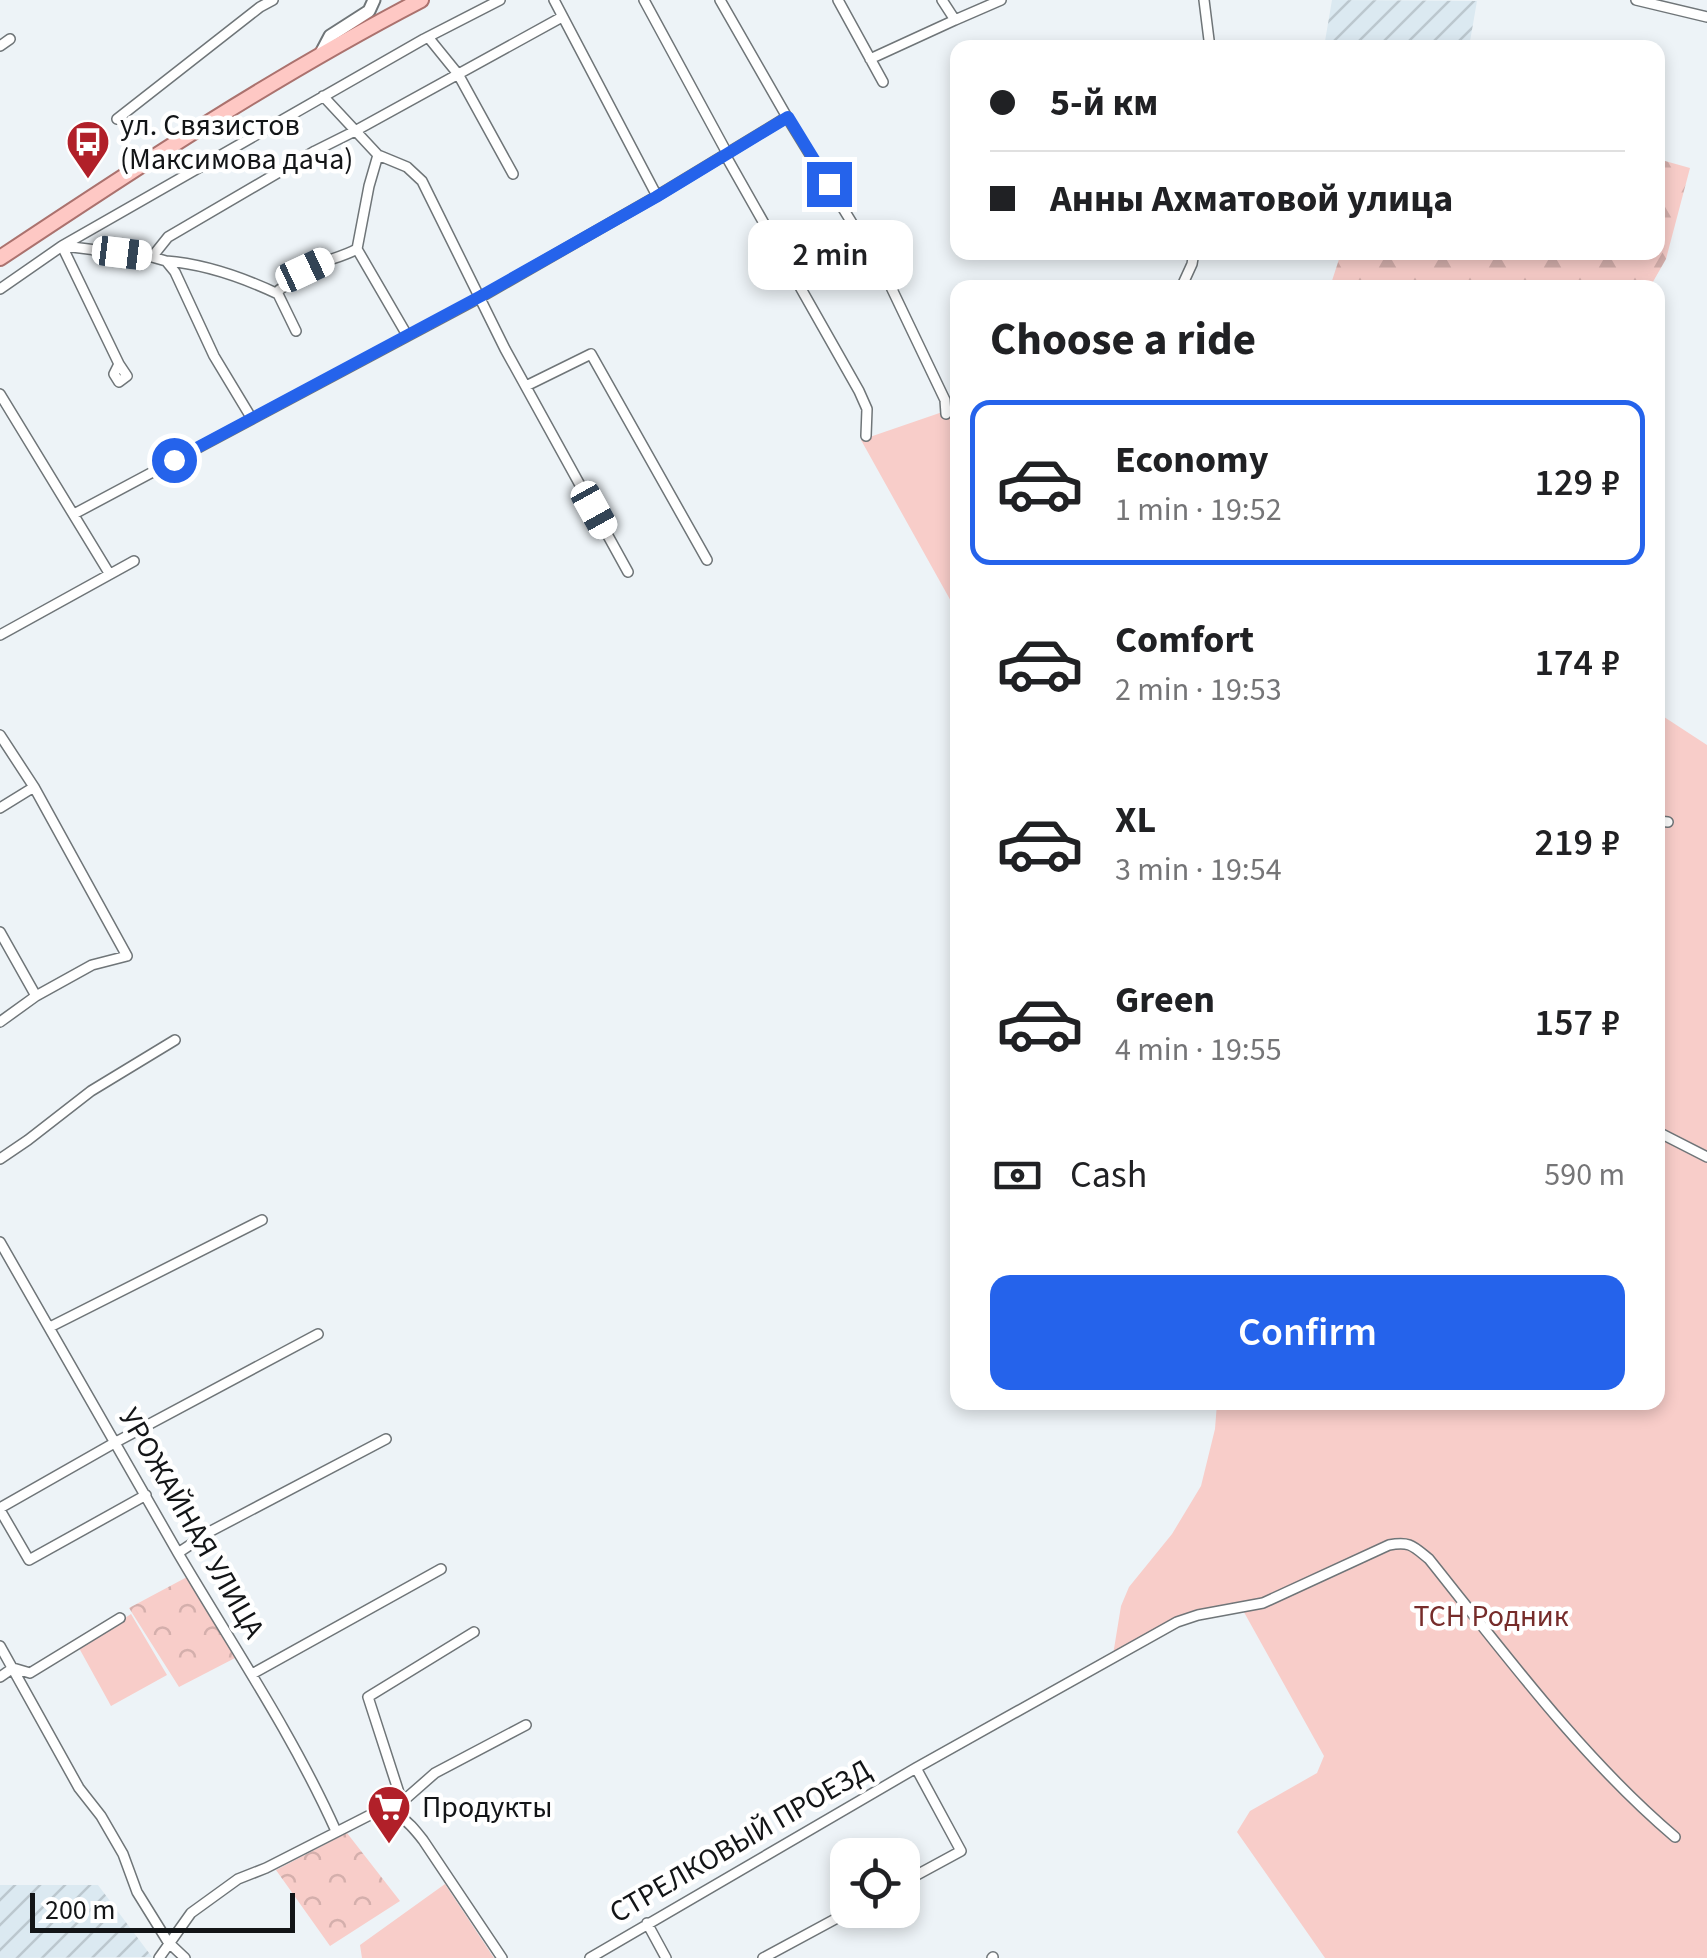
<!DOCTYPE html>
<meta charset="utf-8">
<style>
:root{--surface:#fff;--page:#f2f2f2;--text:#202124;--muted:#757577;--line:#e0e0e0;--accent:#2563eb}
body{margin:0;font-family:"Source Sans 3",sans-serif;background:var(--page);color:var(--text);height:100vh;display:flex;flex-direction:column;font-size:38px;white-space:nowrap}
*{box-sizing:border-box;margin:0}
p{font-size:32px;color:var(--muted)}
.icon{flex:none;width:55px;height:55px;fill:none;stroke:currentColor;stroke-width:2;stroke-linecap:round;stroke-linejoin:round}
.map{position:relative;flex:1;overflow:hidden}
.panel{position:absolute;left:950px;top:280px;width:715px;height:1130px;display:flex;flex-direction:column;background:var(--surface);border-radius:20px;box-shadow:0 5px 15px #0003}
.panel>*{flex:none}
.banner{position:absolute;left:950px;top:40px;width:715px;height:220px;border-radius:20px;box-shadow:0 5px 15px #0003;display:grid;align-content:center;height:220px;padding:0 40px;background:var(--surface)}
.tools{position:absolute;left:830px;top:1838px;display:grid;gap:20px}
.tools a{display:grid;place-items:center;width:90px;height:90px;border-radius:20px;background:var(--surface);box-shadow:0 5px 15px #0003;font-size:50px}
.scale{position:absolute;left:30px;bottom:25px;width:265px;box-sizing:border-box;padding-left:10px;border:5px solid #131517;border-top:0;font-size:28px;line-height:35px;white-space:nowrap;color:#131517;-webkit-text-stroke:8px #fff;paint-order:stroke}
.end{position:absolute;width:45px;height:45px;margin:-22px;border:12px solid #2563eb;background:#fff;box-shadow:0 0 0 5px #fff}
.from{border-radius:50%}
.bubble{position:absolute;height:70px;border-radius:20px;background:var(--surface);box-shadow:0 5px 15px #0003;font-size:32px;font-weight:600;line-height:70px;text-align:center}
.car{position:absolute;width:30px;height:60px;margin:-30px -15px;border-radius:12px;box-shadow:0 0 8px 2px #0007;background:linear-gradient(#fff 24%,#345 0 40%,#fff 0 76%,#345 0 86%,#fff 0)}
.banner b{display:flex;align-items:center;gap:35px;height:95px;font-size:38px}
.banner b+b{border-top:2px solid var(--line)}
.banner i{width:25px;height:25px;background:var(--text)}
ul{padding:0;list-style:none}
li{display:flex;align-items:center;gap:30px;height:165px;margin:0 20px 15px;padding:0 20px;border:5px solid transparent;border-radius:20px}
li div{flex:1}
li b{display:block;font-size:38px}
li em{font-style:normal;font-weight:600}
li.active{border-color:var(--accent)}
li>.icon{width:90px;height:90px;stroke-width:1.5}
h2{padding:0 40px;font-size:45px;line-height:120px}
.pay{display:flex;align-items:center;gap:25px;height:110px;padding:0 40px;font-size:38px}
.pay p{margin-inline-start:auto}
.button{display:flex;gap:20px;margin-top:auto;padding:20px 40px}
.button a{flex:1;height:115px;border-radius:20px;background:var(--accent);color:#fff;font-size:40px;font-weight:600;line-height:115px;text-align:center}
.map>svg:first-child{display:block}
.industrial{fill:url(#industrial-furrows)}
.green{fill:#f8cdc9}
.forest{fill:url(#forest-firs)}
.park{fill:url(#park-crowns)}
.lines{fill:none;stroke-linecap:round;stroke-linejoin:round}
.minor-casing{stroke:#6f7578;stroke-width:12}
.tertiary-casing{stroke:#6f7578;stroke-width:15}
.primary-casing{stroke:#ab726e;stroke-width:18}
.minor{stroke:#fff;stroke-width:9}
.tertiary{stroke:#fff;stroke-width:11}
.primary{stroke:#fec8c4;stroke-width:14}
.route{stroke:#2563eb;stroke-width:12}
.labels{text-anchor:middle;stroke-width:9;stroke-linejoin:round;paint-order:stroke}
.poi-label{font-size:30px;fill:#131517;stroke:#fff;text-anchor:start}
.street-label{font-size:30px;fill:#131517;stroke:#fff}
.park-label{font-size:30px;fill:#762c2a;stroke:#fff}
</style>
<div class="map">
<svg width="1707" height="1958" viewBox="0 0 1707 1958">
<defs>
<pattern id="industrial-furrows" width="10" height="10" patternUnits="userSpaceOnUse" patternTransform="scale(2.5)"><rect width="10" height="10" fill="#dbe9f1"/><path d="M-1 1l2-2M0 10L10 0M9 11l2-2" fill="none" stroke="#bbc7ce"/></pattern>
<pattern id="forest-firs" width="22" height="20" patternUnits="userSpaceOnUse" patternTransform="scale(2.5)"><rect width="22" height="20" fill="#f8cdc9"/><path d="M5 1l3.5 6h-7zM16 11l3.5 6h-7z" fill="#d4afac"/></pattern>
<pattern id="park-crowns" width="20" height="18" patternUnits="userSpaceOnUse" patternTransform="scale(2.5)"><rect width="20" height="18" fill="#f8cdc9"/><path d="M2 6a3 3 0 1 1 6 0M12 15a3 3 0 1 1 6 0" fill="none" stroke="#d4afac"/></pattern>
</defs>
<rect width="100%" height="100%" fill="#edf3f7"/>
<!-- industrial -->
<path class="industrial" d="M1332,0l145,1 -8,46h-145z
M0,1885h98l54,72 -152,1z"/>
<!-- green -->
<path class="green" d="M957,407v205l-96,-172z
M1658,713l49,32v1213h-382l-88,-126 13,-21 67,-38 7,-17 -84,-151 -58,12 -69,38 8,-49 8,-19 43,-53 29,-48 14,-57 2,-26 441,-1z
M131,1614l36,61 -56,31 -32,-58z
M445,1884l49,74h-132l-2,-13z"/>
<!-- forest -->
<path class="forest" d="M1658,159l32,9 -24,91 -16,28h-320l11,-34 317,-1z"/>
<!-- park -->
<path class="park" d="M187,1577l50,80 -58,30 -50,-79z
M347,1833l53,68 -70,45 -54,-76z"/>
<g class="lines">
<defs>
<path id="minor" d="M554,0l103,196
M644,0l83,153v5l132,233 8,18 -1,27
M720,0l67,117 103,168 55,115 1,14
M838,0l45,82
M1204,0l6,48
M1636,0l71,17
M955,20l46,-20
M428,37l30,37 55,100
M0,46l10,-7
M870,59l85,-39 -13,-20
M323,96l55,59 29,12 15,14 83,168 123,223
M117,119l143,-112 13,-7
M62,246l57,118 8,12 -8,6 -5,-8 5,-10
M64,246l88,11 14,4 9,11 39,84 38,63
M357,249l50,86
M152,257l16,-20 147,-86 40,-20 207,-114
M166,261c40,3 76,16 112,33l1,-4c10,-6 18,-15 29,-21 15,-9 33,-11 49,-20l12,-63 9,-31
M1181,288l11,-24 2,-12
M0,289l62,-43 362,-207 76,-39
M278,294l18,37
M526,386l65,-32 116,206
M0,394l109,179
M74,514l407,-217 176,-101 130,-79
M0,635l134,-74
M0,735l34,52 93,169 -35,9 -56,31 -36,26
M0,808l34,-21
M1658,821l10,1
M0,932l36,64
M1658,1132l49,25
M0,1159l28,-19 63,-49 84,-51
M0,1242c60,103 118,208 178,311 54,92 114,180 158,278
M50,1327l212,-107
M116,1442l202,-108
M0,1508l116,-66
M0,1510l29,50 117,-65
M178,1553l33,-22 175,-92
M0,1646l79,142 22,28 22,38 14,38 31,50 17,16
M252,1674l189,-105
M0,1677l13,-9 17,5 90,-55
M402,1802l33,-29 91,-48
M398,1816l4,-14 -34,-105 106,-65
M902,1883l59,-32 -45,-83
M647,1923l19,35
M159,1958l32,-45 47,-34 28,-11 104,-53c29,-4 35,2 53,25l79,118
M590,1958l326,-190 261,-146 21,-7 65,-12 126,-58c21,-4 24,1 40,14 76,95 153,199 246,278
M763,1958l89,-48
M992,1958l1,-1"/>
<path id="tertiary" d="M320,55l10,-19 39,-25 5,-11"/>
<path id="primary" d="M0,258c137,-91 275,-182 421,-258"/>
</defs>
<!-- minor casing -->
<use href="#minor" class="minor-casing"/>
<!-- tertiary casing -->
<use href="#tertiary" class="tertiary-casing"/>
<!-- primary casing -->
<use href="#primary" class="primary-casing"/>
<!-- minor -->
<use href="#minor" class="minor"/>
<!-- tertiary -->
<use href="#tertiary" class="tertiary"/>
<!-- primary -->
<use href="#primary" class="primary"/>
</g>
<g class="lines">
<!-- route -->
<path class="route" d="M174,460l307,-164 175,-99 132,-80 41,67"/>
</g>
<!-- icons -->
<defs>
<symbol id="bus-pin" viewBox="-11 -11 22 30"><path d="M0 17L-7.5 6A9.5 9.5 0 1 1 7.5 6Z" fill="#b12029" stroke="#fff"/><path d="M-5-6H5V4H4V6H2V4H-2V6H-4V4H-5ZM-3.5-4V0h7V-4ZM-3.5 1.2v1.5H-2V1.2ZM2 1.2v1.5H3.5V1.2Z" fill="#fff"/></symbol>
<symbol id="supermarket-pin" viewBox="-11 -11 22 30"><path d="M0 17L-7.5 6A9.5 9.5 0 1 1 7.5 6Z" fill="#b12029" stroke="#fff"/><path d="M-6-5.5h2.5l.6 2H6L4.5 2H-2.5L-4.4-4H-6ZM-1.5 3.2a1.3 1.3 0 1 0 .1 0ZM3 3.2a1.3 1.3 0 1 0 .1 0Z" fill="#fff"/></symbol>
</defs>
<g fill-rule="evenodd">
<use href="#bus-pin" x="63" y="117" width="50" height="68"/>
<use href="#supermarket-pin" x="364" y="1782" width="50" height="68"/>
</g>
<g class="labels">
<!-- poi labels -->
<g class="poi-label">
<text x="120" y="135">ул. Связистов<tspan x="120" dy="34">(Максимова дача)</tspan></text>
<text x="422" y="1817">Продукты</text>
</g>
<!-- street labels -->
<g class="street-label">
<text transform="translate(192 1523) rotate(60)" y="10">УРОЖАЙНАЯ УЛИЦА</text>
<text transform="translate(740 1841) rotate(-30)" y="10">СТРЕЛКОВЫЙ ПРОЕЗД</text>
</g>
<!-- park labels -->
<g class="park-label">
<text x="1491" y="1626">ТСН Родник</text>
</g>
</g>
</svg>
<div class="tools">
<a><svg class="icon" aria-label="locate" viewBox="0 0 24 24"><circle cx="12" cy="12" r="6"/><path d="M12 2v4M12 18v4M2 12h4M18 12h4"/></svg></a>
</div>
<div class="scale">200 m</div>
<i class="end from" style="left:174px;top:460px"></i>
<i class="end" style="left:829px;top:184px"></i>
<div class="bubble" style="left:748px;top:220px;width:165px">2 min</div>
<i class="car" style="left:122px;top:253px;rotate:97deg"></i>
<i class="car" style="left:305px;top:270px;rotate:65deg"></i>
<i class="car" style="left:594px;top:510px;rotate:151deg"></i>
<div class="banner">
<b><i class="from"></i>5-й км</b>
<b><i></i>Анны Ахматовой улица</b>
</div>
<section class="panel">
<h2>Choose a ride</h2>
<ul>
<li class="active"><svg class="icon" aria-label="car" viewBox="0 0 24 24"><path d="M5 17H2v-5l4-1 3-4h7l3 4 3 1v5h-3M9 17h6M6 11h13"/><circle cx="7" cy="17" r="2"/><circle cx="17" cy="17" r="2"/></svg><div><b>Economy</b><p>1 min · 19:52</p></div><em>129 ₽</em></li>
<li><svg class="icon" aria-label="car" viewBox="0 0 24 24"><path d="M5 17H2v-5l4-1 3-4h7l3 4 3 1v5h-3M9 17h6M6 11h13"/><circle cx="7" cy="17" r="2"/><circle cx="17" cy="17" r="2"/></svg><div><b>Comfort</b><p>2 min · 19:53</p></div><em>174 ₽</em></li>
<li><svg class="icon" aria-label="car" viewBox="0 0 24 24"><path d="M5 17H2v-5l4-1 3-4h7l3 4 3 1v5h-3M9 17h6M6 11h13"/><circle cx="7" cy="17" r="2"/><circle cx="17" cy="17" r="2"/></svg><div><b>XL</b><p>3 min · 19:54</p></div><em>219 ₽</em></li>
<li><svg class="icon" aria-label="car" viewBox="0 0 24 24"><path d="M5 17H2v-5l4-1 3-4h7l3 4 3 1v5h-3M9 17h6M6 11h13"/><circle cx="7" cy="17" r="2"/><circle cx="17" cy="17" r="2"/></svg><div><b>Green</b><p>4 min · 19:55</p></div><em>157 ₽</em></li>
</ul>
<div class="pay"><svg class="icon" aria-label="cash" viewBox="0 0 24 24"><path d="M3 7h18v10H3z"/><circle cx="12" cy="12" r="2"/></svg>Cash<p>590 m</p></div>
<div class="button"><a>Confirm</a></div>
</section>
</div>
